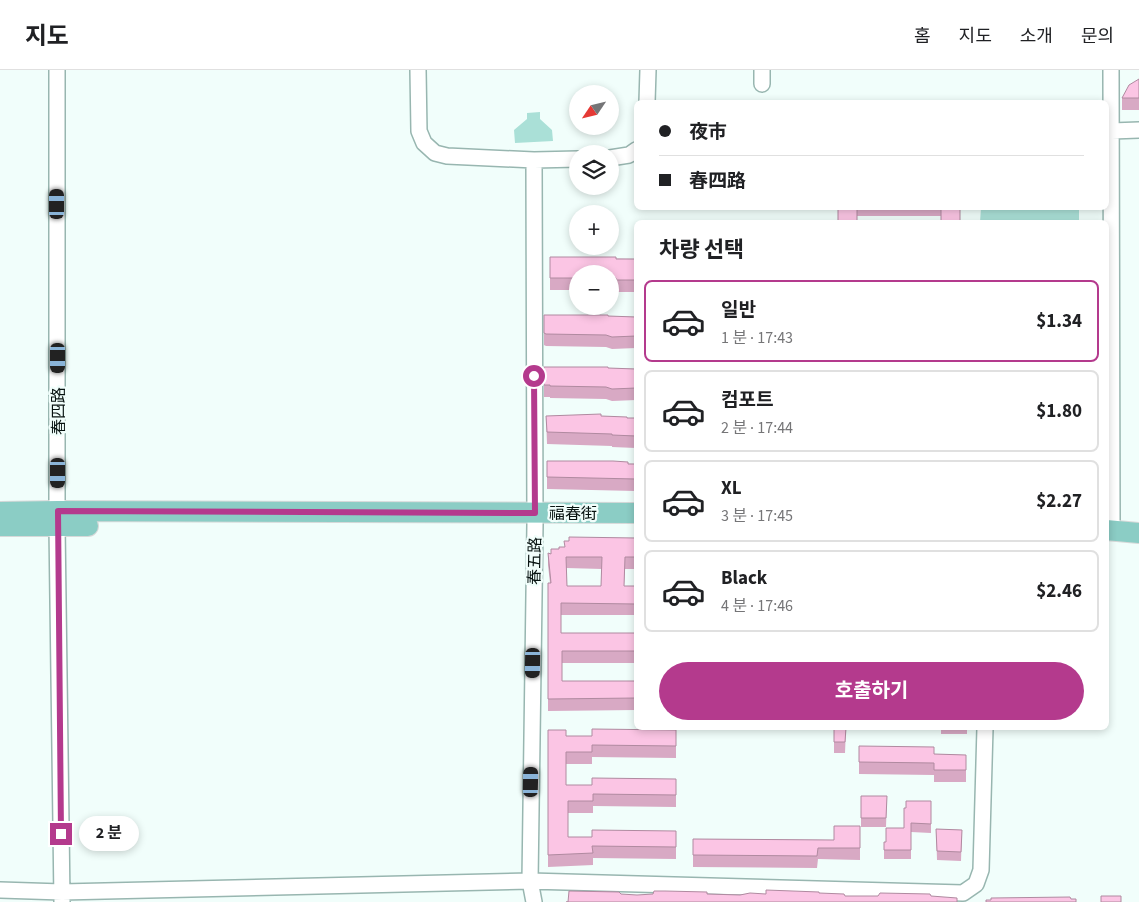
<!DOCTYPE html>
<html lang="ko">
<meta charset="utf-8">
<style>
:root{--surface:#fff;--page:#f6f6f6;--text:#202124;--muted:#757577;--line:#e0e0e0;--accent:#b43a8d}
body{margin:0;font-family:"Source Sans 3","Noto Sans KR",sans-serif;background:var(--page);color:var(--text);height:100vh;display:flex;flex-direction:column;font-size:19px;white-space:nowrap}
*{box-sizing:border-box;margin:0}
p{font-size:16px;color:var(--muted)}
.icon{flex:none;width:28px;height:28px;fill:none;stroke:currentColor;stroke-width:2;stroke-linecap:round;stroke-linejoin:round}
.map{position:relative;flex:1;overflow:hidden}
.details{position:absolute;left:634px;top:150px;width:475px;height:510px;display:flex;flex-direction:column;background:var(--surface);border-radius:8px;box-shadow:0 2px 8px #0003}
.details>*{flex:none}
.top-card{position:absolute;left:634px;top:30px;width:475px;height:110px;border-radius:8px;box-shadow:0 2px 8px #0003;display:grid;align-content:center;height:110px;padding:0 25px;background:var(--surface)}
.needle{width:32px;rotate:235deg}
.controls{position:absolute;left:569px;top:15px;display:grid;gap:10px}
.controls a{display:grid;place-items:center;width:50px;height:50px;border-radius:50%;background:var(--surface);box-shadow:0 2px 8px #0003;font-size:25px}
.end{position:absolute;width:22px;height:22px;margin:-11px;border:6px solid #b43a8d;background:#fff;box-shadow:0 0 0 2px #fff}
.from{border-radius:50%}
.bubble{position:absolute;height:35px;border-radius:18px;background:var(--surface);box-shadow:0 2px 8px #0003;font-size:16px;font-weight:700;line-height:35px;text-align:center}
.car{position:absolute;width:15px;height:30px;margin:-15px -8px;border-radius:6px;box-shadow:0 0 4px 1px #0007;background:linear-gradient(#222 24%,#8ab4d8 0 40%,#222 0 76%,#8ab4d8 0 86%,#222 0)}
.top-card b{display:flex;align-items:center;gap:18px;height:48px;font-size:19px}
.top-card b+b{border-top:1px solid var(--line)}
.top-card i{width:12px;height:12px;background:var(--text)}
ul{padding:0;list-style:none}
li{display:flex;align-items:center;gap:15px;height:82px;margin:0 10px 8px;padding:0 15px;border:2px solid var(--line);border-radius:8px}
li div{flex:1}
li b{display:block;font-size:19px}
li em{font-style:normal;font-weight:700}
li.current{border-color:var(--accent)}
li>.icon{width:45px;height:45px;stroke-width:1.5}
h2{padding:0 25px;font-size:22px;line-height:60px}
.action{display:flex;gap:10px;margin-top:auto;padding:10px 25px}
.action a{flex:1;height:58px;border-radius:30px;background:var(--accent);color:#fff;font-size:20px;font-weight:700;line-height:58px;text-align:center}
header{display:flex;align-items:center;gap:30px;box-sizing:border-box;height:70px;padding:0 25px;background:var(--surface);border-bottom:1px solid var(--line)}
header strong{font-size:24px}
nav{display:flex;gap:28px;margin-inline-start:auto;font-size:18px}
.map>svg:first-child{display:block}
.green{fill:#aae0d7}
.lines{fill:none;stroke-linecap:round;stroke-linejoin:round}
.minor-casing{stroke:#98b6b0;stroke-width:18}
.major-casing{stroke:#d7d9d9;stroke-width:22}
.minor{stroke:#fff;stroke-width:15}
.major{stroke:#8bcdc5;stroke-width:20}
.wall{fill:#d8a9c4;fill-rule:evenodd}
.building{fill:#fbc5e4;stroke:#b08aa0;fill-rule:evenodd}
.route{stroke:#b43a8d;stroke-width:6}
.labels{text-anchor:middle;stroke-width:4.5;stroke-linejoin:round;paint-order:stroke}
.street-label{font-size:16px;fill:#071210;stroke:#f1fefb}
</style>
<header>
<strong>지도</strong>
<nav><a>홈</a><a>지도</a><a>소개</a><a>문의</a></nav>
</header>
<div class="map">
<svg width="1139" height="832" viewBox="0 0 1139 832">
<rect width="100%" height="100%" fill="#f1fefb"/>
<!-- green -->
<path class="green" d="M540,42v7l12,11 1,11 -38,2 -1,-13 13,-11v-6z
M981,138h98v14h-99z"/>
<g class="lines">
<defs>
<path id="minor" d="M57,0v456l5,375
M418,0l1,61 5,12 11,10 12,3 87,4 44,-1
M1111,0l1,461
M762,14v-14
M647,32l1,-32
M1112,61l27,-1
M610,88l19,-3 7,-5
M0,820l62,2 468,-11 433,12 13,-9 5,-14 4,-142
M534,832l-4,-21 5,-357 -1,-364"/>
<path id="major" d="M0,442l58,-1 578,2
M0,456h88
M1106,460l33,3"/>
</defs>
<!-- minor casing -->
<use href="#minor" class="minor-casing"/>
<!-- major casing -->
<use href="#major" class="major-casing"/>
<!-- minor -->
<use href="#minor" class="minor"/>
<!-- major -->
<use href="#major" class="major"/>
</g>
<!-- wall -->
<path class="wall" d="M1139,9v31h-17v-12z
M838,138h122l-19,8h-84z
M550,187l86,2v33h-20v-2h-6v-16h-32v16h-28z
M544,245l92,2v31l-24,1 -6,-2 -60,-1 -2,-1z
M544,297l92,2v31l-24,1 -6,-2 -56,-1v-1h-6z
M546,346h55l26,2h9v30l-24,-1v-1l-65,-2z
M547,391l89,3v27l-89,-2z
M636,468v31h-11l-1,17h12v29h-75v18h75v30h-74v18h74v29l-88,1v-128h2l-2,-18v-12l3,1 14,-7zM566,498l36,1 -1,17h-34z
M834,658h12l-1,25h-11z
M941,658h26v6h-26z
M548,660l18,6h26l84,-6v28l-84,-1v7h-26v21h26l84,-6v28l-83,-1v7h-25v24h24l84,-6v28l-83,-1v7l-45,2z
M859,676l75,8 32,1v27h-32v-7l-75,-1z
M861,726h26l-1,31h-25z
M931,731v32l-20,-1v27h-27v-17h2l18,-14 2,-20z
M860,756v34l-42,-1 -1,9 -124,-1v-28l141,1z
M936,759l26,1 -1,31 -24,-1z"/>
<!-- building -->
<path class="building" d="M1139,9v19h-17l7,-13z
M838,138h19v14h-19z
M941,138h19v14h-19z
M550,187h66v2h20v21h-20v-2h-6v-4h-32v4h-28z
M544,245h64v1l28,1v19l-24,1 -6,-2 -60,-1 -2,-1z
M544,297h64v1l28,1v19l-24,1 -6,-2 -56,-1v-1h-6z
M601,344v2l26,1v1h9v18l-24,-1v-1l-65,-2 -1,-16z
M547,391h66l15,1v2h8v15l-89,-2z
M569,467l67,1v19h-11l-1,29h12v18l-75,-1v30h75v18h-74v30h74v17l-88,1v-116h3l-3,-30 3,1v-5h8v-2h6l-1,-6h5zM566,487h36l-1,29h-34z
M834,658h12l-1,14h-11z
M592,659l84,1v16l-84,-1v7h-26v33h26v-7l84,1v16l-83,-1v7h-25v36h24v-7l84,1v16l-84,-1 1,7 -45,2v-125h18v6h26z
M859,676l75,1v7l32,1v15h-32v-7l-75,-1z
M861,726h26l-1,22h-25z
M906,731h25v23l-20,-1v27h-27v-8h2v-14h18v-20h2z
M834,756h26v22h-42l-1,8 -124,-1v-16l141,1z
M936,759l26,1 -1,22 -24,-1z
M766,820l53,2v1l25,1 1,2h33l2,-3 50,1 1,2 26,2v4h-391h2l1,-11 50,1 2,2 16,1 16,-1 1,-3h11l42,1v2l33,1 10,-2 16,1z
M1101,826h20v6h-20z
M1070,827l1,2h5v3h-90v-2h5v-2z"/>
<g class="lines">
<!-- route -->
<path class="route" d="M61,764l-3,-323 477,2 -1,-137"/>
</g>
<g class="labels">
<!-- street labels -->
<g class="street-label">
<text transform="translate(58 341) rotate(-90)" y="6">春四路</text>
<text x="573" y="449">福春街</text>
<text transform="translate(534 491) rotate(-89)" y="6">春五路</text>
</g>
</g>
</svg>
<div class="controls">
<a><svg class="needle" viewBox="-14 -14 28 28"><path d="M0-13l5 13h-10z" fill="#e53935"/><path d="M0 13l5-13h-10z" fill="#757577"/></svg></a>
<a><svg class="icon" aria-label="layers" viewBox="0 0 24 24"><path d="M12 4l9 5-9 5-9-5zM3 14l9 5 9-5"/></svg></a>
<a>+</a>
<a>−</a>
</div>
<i class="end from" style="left:534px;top:306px"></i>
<i class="end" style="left:61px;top:764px"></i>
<div class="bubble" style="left:79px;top:746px;width:60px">2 분</div>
<i class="car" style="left:57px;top:134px;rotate:0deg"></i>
<i class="car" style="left:58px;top:288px;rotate:180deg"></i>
<i class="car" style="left:58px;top:403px;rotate:180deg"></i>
<i class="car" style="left:533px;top:593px;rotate:181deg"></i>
<i class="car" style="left:531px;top:712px;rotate:1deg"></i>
<div class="top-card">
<b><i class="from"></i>夜市</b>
<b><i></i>春四路</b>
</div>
<section class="details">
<h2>차량 선택</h2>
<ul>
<li class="current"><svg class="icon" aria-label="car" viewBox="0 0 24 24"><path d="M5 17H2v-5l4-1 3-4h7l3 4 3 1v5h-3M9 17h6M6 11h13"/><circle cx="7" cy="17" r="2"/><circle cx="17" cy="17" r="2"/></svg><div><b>일반</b><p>1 분 · 17:43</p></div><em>$1.34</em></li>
<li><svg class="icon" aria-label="car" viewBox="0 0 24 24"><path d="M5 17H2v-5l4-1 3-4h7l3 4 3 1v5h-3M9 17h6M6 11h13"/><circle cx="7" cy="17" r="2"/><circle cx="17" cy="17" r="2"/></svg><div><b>컴포트</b><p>2 분 · 17:44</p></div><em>$1.80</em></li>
<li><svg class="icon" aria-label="car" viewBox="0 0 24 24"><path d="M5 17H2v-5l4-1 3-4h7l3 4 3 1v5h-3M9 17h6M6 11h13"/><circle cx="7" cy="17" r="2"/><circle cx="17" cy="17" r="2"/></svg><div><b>XL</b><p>3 분 · 17:45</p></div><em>$2.27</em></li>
<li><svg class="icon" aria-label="car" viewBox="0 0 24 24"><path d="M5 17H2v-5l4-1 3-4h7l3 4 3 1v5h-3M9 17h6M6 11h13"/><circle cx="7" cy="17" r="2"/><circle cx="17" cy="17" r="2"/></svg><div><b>Black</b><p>4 분 · 17:46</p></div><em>$2.46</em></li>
</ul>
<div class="action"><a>호출하기</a></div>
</section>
</div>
